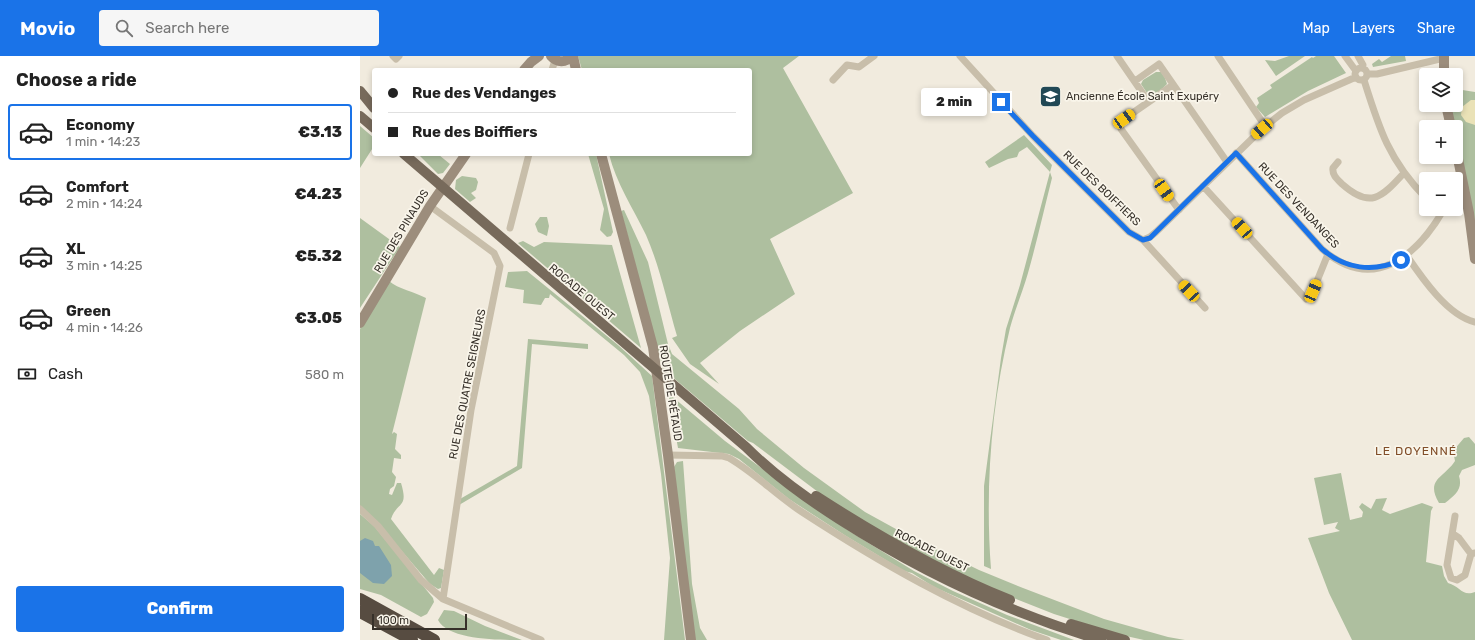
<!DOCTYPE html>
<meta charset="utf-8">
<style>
:root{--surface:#fff;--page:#f6f6f6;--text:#222;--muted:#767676;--line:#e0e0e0;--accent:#1a73e8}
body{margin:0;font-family:Rubik,sans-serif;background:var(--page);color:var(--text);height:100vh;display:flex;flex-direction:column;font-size:15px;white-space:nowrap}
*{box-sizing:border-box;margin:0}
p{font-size:13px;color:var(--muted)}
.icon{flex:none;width:22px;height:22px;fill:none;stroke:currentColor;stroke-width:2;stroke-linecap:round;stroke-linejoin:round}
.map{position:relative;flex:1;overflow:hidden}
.details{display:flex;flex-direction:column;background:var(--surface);width:360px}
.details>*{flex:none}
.banner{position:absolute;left:12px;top:12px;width:380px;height:88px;border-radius:4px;box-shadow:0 2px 6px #0003;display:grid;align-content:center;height:88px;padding:0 16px;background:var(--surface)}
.controls{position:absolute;left:1059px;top:12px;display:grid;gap:8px}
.controls a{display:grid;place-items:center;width:44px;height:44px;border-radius:4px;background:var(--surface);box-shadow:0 2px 6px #0003;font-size:20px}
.scale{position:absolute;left:12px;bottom:10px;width:95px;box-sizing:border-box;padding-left:4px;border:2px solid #363029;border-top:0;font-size:11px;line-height:14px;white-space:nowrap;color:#363029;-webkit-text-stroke:3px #f9f5ea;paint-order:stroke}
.end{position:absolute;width:18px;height:18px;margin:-9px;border:5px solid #1a73e8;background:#fff;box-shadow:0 0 0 2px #fff}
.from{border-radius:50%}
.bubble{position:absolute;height:28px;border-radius:4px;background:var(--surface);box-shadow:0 2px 6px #0003;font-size:13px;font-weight:800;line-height:28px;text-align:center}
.car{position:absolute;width:12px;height:24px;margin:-12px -6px;border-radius:5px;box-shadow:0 0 3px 1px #0007;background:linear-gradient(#f5c518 24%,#345 0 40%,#f5c518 0 76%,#345 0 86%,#f5c518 0)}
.banner b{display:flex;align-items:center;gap:14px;height:38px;font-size:15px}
.banner b+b{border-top:1px solid var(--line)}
.banner i{width:10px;height:10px;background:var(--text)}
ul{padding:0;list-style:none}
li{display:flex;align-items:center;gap:12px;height:56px;margin:0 8px 6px;padding:0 8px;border:2px solid transparent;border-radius:4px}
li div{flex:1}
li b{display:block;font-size:15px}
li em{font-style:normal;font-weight:800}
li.selected{border-color:var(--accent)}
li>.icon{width:36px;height:36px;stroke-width:1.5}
h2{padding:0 16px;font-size:18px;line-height:48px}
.pay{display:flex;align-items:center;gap:10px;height:44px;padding:0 16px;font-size:15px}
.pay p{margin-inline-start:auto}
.button{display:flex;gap:8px;margin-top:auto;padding:8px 16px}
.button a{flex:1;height:46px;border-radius:4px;background:var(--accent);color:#fff;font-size:16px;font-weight:800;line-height:46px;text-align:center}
header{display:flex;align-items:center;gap:24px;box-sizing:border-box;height:56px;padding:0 20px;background:var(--accent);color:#fff}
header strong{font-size:19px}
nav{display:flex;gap:22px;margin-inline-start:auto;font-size:14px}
.search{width:280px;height:36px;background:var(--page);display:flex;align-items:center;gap:10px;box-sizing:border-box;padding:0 14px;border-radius:4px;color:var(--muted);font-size:15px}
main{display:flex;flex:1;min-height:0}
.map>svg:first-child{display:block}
.green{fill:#aebf9f}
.sand{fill:#eae2b7}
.water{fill:#7ea2ac}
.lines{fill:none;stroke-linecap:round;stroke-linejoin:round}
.street{stroke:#c8beaa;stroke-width:7}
.secondary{stroke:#9c8d7c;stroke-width:10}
.primary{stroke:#776a5b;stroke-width:10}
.highway{stroke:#574c41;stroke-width:12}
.route{stroke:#1a73e8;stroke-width:5}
.labels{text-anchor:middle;stroke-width:3.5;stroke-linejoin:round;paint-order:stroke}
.poi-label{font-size:11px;fill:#363029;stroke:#f9f5ea;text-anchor:start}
.street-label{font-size:11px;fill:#363029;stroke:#f9f5ea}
.neighbourhood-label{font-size:12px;letter-spacing:1px;fill:#804d28;stroke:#f9f5ea}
</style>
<header>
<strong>Movio</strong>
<div class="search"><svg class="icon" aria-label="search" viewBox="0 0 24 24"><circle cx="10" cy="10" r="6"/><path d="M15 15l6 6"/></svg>Search here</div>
<nav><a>Map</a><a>Layers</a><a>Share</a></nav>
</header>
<main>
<section class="details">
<h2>Choose a ride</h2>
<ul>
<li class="selected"><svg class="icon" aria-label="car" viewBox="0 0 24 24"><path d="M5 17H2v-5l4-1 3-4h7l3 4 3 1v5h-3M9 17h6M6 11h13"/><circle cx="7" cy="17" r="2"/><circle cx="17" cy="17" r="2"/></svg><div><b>Economy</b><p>1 min · 14:23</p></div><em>€3.13</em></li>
<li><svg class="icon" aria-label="car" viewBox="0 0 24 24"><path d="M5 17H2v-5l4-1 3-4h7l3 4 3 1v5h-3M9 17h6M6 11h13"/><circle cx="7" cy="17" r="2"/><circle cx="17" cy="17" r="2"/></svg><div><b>Comfort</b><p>2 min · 14:24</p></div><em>€4.23</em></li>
<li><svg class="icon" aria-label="car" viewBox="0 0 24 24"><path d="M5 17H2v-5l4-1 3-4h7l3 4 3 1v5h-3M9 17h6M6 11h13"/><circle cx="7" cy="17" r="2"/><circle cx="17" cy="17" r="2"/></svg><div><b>XL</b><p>3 min · 14:25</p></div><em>€5.32</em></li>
<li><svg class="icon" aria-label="car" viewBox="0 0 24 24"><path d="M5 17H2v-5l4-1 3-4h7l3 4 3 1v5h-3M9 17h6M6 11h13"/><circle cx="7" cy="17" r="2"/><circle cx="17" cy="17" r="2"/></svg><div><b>Green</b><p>4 min · 14:26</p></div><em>€3.05</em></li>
</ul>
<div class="pay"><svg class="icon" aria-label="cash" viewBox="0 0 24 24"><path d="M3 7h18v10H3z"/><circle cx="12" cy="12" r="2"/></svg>Cash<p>580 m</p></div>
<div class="button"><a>Confirm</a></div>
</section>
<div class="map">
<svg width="1115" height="584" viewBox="0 0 1115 584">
<rect width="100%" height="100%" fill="#f1ebde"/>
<!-- green -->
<path class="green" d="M218,0h221l-16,12 70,125 -83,46 25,55 -55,37 -40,32 19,21 -29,-20 -18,-26 5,-2c-10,-34 -17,-69 -31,-101 -13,-27 -30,-52 -37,-81h141v-84h-168z
M929,0h16l-29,20 -11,-16 10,1z
M956,0h18l12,17 -38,18 -43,26 -9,-10 3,-4 -2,-5 15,-10 -2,-3 42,-28 1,1z
M1031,0h14l1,5 -33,6 -1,-3 7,-5 3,3z
M796,16h5l4,6 2,6 -4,4 -10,7 -6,-2 -6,-9 2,-4z
M1096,33l19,3v142l-19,-85v-22h-5l-5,-22h10z
M0,70l14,12v8l-14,22z
M664,79l28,30 -2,7 2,6c-8,32 -15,63 -24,95 -5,18 -13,36 -18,55 -19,78 -25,161 -19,241l-7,-3v-80l17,-128 5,-29 14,-44 30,-113 -23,-25 -8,5 -2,5 -9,2 -19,9 -4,-6z
M58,98l21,1 11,9 -7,9 -5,1z
M228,98h8l17,78 -2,4 -4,1 -7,-7 4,-21z
M102,120l14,2 2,4 -2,8 -5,3 5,5 -6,4 -15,-13 1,-9z
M264,154l24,52 20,82 4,10 67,55 18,20 47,39 61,44 40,22 74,36 44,18 81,31 64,18 17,3h-41l-27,-6 -63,-20 -53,-21 -105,-50 -66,-42 -77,-58 -5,-2 -85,-72 -42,-158z
M180,161h7l2,9 -2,10 -9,-4 -3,-8z
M0,162l40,29 -40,61z
M163,185l11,6 10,-5 68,3 29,103 -123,-105z
M167,215l91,74 34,31 33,264h-21l6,-82 -9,-84 -12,-78 -9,-24 -16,-17 -74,-61 -1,4h-4l-4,7 -18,-2 1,-13 -19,-3 3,-15z
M29,225c9,8 26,11 37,17l-34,136 2,-2 3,2 -2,15 6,6v4l-7,-1 -2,14 4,5 -2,9 -4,3 -1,5 3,1 5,-12h4c8,26 -4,18 -10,36l43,56 5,-7 5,2 -3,18 -3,1 -8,-5 -54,-63 -16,-14v-178z
M168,283l60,5v5l-56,-5 -10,124 -63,37 1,-6 57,-33z
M308,337l57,48 74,55 50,35 65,40 39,20 54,24 67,25h-13l-30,-10 -97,-43 -22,-14 -8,-2 -58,-35 -57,-37 -50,-40 -10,-5 -51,-6z
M1109,381l6,7v21l-13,5 -3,6c4,13 -4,19 -14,27h-6c-14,-24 5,-25 16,-42l-2,-10 11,-13z
M323,405l9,123 8,44 7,12h-13l-20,-173 3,-5z
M981,417l9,47 12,-3 1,-5 -4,-5 3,-4 9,6 5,-10 11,-1 -5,12 8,4 32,-11 11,4 -2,4 -5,51 16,4 2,10 4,7c12,3 14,14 27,9v48h-123l-23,-47 -21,-55 32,-7 -5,-3 3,-6 -14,3 -10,-47z
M0,458l14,12 59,72 1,4 -7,12 -6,3 -40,-22 -21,-6z
M84,554l10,1 31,15 37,14c-23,0 -74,0 -84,-20z"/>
<!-- sand -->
<path class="sand" d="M1111,44h4v25l-9,-3 -5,-7 1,-8z"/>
<!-- water -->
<path class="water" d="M5,482l8,3 2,5h4l12,19 1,11 -8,8 -11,-1 -13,-10v-32z"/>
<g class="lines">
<!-- street -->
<path class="street" d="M33,0l3,3 3,-3
M600,0l73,80 96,96 14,8 7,-3 6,-5 106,-103 20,-16 22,-13 52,-23
M757,0l31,45
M858,0l47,70
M985,0l11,15
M998,0l5,9 -1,3
M995 18a6 6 0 1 1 12 0a6 6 0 1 1-12 0Z
M192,14l3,-10
M1007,18h10l67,-16
M473,24l14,-15 12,2 15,-11
M1004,24c15,48 25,81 62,118
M775,25l24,-17 68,98
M813,29l-49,34 -4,5 1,5 58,81
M876,97l86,96c51,45 95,7 122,-40
M978,106l-5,6c-1,7 4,11 9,16 28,25 39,14 61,-10
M843,130l103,113 7,-8 15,-37
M1096,134l8,-7
M70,150l64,47 6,13 -29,144 -28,189
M150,172l19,-74
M783,184l62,68
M1047,200c15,22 41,60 68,66
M308,399l54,1 7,2c26,15 48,38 73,54 77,50 158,97 245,128
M0,453l18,17 43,54 22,19 98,41
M1095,460l-8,49 4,13 6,2 8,-5 6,-21 4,-1
M1093,478l6,4 12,16"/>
<!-- secondary -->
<path class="secondary" d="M191,0c6,7 15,7 21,0
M213,0l3,14
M1084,0v19
M164,14l7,-8 8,-6
M1086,49l5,22
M1096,93l13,64 6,46
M241,98l52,193 15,108 23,185
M0,267l70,-117 36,-52"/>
<!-- primary -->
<path class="primary" d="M0,35l14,17
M0,60l14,12
M44,98l342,293c28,28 60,51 93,72 81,52 170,94 262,121
M456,440c62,40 126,77 194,104
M711,568l54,16"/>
<!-- highway -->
<path class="highway" d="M0,543l74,41
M0,556l52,28"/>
</g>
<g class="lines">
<!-- route -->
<path class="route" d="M641,46l32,34 96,96 14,8 7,-2 6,-6 80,-79 86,96c23,20 51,24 79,11"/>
</g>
<!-- icons -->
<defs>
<symbol id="school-square" viewBox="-11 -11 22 22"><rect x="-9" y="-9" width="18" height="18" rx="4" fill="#214855" stroke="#f9f5ea"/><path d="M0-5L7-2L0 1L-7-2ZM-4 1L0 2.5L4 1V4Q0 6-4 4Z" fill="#fff"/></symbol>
</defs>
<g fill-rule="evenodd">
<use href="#school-square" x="678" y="28" width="25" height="25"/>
</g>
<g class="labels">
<!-- poi labels -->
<g class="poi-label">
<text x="706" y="44">Ancienne École Saint Exupéry</text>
</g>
<!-- street labels -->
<g class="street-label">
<text transform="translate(742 132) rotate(44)" y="4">RUE DES BOIFFIERS</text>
<text transform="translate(939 149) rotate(47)" y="4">RUE DES VENDANGES</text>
<text transform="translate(41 175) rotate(-59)" y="4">RUE DES PINAUDS</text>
<text transform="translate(222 236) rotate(40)" y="4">ROCADE OUEST</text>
<text transform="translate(107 328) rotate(-79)" y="4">RUE DES QUATRE SEIGNEURS</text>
<text transform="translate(311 337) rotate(81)" y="4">ROUTE DE RÉTAUD</text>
<text transform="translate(572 494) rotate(27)" y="4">ROCADE OUEST</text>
</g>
<!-- neighbourhood labels -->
<g class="neighbourhood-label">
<text x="1056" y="399">LE DOYENNÉ</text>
</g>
</g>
</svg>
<div class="controls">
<a><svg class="icon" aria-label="layers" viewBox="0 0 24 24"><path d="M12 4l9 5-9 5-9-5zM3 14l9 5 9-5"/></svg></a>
<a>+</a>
<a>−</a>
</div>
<div class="scale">100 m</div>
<i class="end from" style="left:1041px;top:204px"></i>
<i class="end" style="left:641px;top:46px"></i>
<div class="bubble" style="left:561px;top:32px;width:66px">2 min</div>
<i class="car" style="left:764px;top:63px;rotate:55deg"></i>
<i class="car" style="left:902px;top:73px;rotate:229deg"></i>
<i class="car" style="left:804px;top:134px;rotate:145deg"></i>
<i class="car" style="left:882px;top:172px;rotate:318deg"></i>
<i class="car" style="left:829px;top:235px;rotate:317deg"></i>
<i class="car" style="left:953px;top:235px;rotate:23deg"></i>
<div class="banner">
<b><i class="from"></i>Rue des Vendanges</b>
<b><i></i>Rue des Boiffiers</b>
</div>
</div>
</main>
